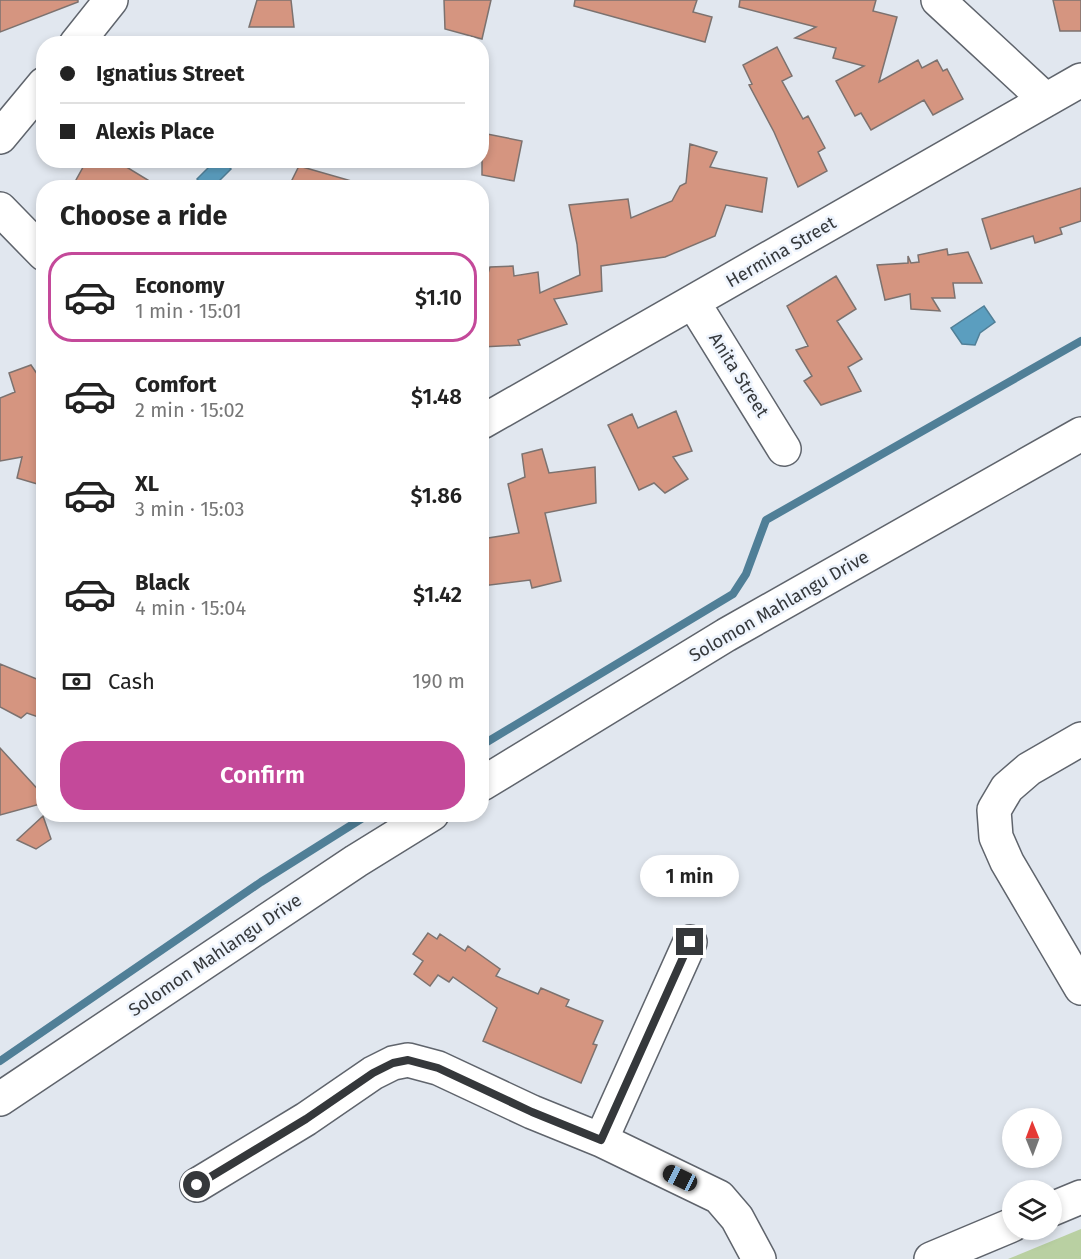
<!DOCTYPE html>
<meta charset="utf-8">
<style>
:root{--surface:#fff;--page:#f2f2f2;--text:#222;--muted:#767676;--line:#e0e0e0;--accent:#c4499a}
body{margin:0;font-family:"Fira Sans",sans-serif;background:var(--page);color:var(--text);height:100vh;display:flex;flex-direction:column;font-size:22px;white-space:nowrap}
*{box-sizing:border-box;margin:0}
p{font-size:20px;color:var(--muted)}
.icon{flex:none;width:33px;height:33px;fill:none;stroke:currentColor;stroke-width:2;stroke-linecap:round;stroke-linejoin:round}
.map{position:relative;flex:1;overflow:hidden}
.side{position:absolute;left:36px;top:180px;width:453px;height:642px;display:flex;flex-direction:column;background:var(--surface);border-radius:24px;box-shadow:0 3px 9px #0003}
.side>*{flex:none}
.top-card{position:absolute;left:36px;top:36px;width:453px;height:132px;border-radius:24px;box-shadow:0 3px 9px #0003;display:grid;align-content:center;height:132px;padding:0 24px;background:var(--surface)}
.needle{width:39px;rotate:359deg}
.fabs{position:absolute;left:1002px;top:1108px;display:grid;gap:12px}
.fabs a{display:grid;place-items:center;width:60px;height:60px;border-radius:50%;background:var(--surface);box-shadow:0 3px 9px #0003;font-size:30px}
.end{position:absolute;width:27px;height:27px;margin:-14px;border:8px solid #35383b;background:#fff;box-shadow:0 0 0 3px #fff}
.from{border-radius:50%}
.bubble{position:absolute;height:42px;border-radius:21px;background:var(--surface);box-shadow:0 3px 9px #0003;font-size:20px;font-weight:600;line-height:42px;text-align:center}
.car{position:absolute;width:18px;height:36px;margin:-18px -9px;border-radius:8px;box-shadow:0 0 4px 2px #0007;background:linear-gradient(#222 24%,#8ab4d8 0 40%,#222 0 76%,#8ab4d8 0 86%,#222 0)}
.top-card b{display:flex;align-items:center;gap:21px;height:57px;font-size:22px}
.top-card b+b{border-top:2px solid var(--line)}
.top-card i{width:15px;height:15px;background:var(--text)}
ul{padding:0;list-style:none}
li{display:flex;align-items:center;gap:18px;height:90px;margin:0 12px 9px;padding:0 12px;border:3px solid transparent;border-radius:24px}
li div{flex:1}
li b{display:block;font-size:22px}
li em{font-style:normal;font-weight:600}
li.selected{border-color:var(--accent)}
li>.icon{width:54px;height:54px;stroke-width:1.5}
h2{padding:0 24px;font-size:27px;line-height:72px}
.pay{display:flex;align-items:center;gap:15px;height:66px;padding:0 24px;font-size:22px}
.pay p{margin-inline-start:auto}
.cta{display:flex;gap:12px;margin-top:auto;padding:12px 24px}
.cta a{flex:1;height:69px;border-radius:24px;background:var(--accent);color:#fff;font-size:24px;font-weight:600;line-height:69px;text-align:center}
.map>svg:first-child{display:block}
.green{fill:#b9d0a2}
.water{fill:#5b9ebf;stroke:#507f97;stroke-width:1.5}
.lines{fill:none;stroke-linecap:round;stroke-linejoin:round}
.stream{stroke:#507f97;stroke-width:8}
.building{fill:#d59580;stroke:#7c726f;stroke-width:1.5}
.minor-casing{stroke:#5f646c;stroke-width:36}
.major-casing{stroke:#5f646c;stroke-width:36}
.minor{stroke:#fff;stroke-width:33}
.major{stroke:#fff;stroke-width:33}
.route{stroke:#35383b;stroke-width:8}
.labels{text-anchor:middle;stroke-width:5;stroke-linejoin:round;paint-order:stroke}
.street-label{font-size:18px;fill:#35383b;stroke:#eef4fd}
</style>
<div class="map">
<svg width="1081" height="1259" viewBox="0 0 1081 1259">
<rect width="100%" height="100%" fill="#e1e7ef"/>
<!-- green -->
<path class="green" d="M1081,1229v30h-73z"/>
<!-- water -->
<path class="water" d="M209,161h14l8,8 -18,18h-8l-8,-8 12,-12z
M984,306l11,16 -15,11 -5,12 -13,-1 -11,-16z"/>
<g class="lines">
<!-- stream -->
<path class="stream" d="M482,745l251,-151 13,-20 20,-54 315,-179
M0,1061l261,-179 108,-68"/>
</g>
<!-- building -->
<path class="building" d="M0,0h78v2l-78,30z
M257,0h34l3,27h-45z
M444,0h47l-9,39 -37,-10z
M575,0h122l-4,12 19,5 -7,25 -131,-36z
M740,0h136l-3,11 24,6 -18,65 39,-22 4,8 15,-8 6,11 4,-2 16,30 -30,16 -9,-15 -53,30 -10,-17 -6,3 -19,-35 28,-15 -31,-8 3,-10 -41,-10 21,-11 -77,-20z
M1053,0h28v31h-21z
M777,47l15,29 -10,5 21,38 5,-3 17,32 -7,4 9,19 -29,16 -24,-55 -25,-47 3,-1 -9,-19z
M482,133l40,8 -8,40 -32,-6z
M690,144l27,8 -7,15 57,11 -5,34 -36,-7 -11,31 -50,21 -64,9 1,25 -48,8 13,25 -49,16 2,5 -38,2v-67h4l4,-13 23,-1 1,10 24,-4 2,21 40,-18 -3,-31 -8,-39 59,-6 3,19 41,-17 8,-15 6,-3z
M87,160h28l46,28h-71l-14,-8z
M299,166l56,16 -1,6h-66z
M1081,188v33l-21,7 2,6 -27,9 -2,-7 -42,13 -9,-30z
M947,249l1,6 20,-3 14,31h-29l2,15h-23l8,13 -29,-2 -1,-15 -25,6 -8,-35 31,-2v-7l3,7 8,-1 -1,-7z
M836,276l20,33 -19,12 25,38 -14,8 13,24 -40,14 -17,-24 8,-5 -16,-26 12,-4 -21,-40z
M31,365l13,19v102l-27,-8 5,-21 -22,4v-63l15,-6 -6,-19z
M676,411l16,40 -19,6 15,22 -23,14 -11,-10 -15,7 -31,-65 24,-11 6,14z
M542,449l7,24 46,-6 1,36 -51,10 16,68 -29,7 -2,-8 -48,6v-47l37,-6 -11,-49 17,-7 -3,-23z
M0,664l44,18v37l-17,-6 -6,5 -21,-11z
M0,748l44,48v7l-44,12z
M43,816l8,23 -15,10 -19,-9z
M428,933l9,6 3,-5 25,17 3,-5 32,23 -4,7 42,18 3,-6 28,12 -3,6 37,15 -10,23 4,1 -16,38 -98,-42 14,-33 -44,-31 -4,5 -11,-7 -8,11 -16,-12 9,-13 -10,-7z"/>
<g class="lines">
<defs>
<path id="minor" d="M938,0l108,100
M76,44l35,-44
M0,137l44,-53
M0,209l44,45
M693,302l91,147
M482,422l599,-342
M1081,739l-52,30 -22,19 -13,22 2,27 11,25 74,126
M601,1140l89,-198
M197,1185l109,-66 67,-46 20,-10 15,-3 30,8 94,44 69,28 118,57 18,21 22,41
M1052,1209l29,-12
M931,1259l81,-34"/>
<path id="major" d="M482,784l244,-149 355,-201
M0,1099l356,-238 76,-47"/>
</defs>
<!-- minor casing -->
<use href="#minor" class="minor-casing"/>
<!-- major casing -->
<use href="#major" class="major-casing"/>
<!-- minor -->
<use href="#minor" class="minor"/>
<!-- major -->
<use href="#major" class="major"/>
</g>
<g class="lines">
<!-- route -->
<path class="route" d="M197,1185l109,-66 67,-46 20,-10 15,-3 30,8 94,44 69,28 89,-198"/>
</g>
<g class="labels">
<!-- street labels -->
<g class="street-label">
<text transform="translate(781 252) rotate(-30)" y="6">Hermina Street</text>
<text transform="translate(739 375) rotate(58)" y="6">Anita Street</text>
<text transform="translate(779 606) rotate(-30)" y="6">Solomon Mahlangu Drive</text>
<text transform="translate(215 955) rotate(-34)" y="6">Solomon Mahlangu Drive</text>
</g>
</g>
</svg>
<div class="fabs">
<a><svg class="needle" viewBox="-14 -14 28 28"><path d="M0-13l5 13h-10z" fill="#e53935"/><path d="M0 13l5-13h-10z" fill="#767676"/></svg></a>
<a><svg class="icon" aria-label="layers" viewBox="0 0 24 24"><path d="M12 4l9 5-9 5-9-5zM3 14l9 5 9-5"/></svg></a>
</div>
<i class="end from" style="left:197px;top:1185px"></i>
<i class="end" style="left:690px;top:942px"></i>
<div class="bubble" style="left:640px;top:855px;width:99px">1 min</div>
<i class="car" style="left:680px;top:1178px;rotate:296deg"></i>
<div class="top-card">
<b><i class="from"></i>Ignatius Street</b>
<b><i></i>Alexis Place</b>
</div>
<section class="side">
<h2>Choose a ride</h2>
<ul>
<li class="selected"><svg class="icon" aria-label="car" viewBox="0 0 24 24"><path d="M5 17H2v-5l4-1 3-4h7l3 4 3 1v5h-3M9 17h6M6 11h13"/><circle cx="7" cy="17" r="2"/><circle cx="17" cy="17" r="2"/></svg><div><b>Economy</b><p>1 min · 15:01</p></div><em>$1.10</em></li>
<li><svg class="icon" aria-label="car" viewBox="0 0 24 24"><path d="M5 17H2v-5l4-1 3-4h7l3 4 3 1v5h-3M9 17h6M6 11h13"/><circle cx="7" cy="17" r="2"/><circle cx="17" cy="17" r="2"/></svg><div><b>Comfort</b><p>2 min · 15:02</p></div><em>$1.48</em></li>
<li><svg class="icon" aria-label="car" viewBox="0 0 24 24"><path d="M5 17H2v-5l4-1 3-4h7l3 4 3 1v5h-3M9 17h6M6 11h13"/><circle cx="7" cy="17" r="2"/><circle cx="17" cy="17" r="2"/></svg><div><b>XL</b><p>3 min · 15:03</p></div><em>$1.86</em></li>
<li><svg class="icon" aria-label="car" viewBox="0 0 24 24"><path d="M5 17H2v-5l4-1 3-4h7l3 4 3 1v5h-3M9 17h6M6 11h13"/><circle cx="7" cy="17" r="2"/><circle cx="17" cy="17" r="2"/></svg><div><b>Black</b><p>4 min · 15:04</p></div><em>$1.42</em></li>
</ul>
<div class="pay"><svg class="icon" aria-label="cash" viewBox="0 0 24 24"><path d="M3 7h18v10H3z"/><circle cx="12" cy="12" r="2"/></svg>Cash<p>190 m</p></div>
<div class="cta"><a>Confirm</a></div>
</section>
</div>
